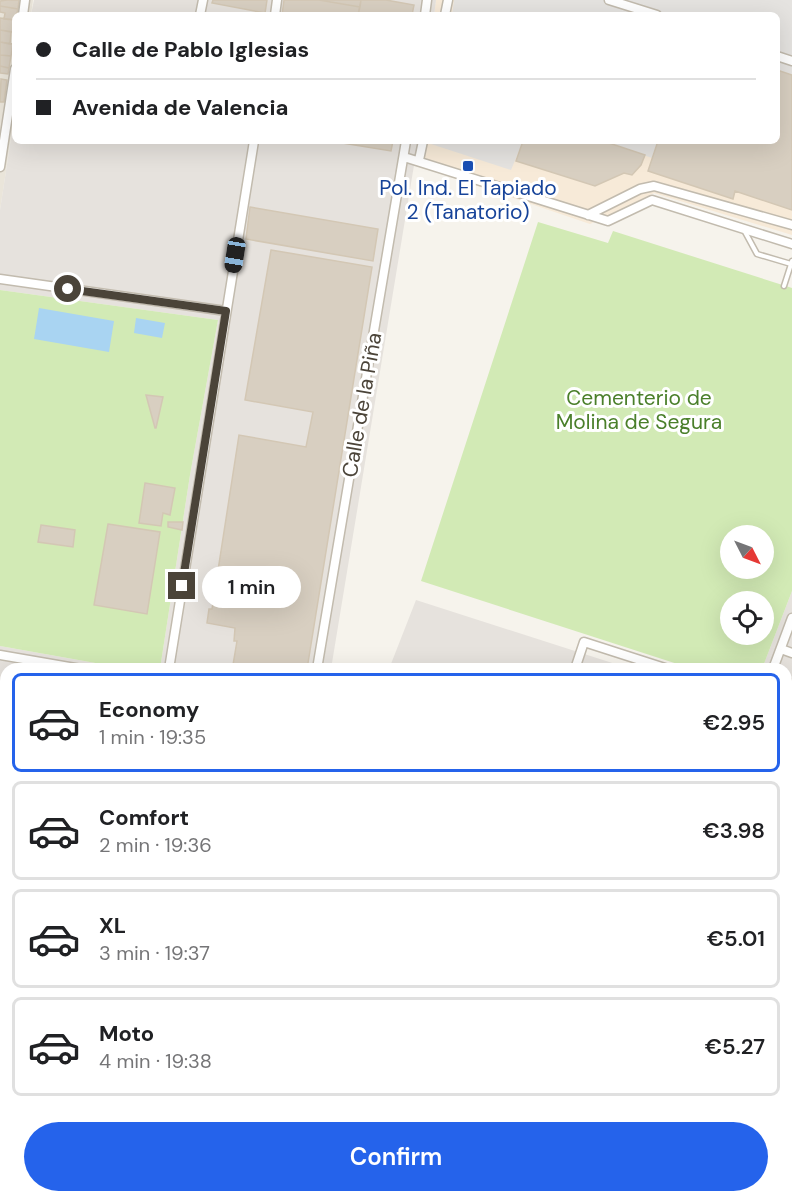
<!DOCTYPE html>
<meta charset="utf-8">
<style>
:root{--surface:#fff;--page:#f2f2f2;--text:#202124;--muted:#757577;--line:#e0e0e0;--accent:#2563eb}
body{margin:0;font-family:"DM Sans",sans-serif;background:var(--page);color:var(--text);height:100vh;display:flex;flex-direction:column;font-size:22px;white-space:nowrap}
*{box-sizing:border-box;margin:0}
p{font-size:20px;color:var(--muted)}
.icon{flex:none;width:33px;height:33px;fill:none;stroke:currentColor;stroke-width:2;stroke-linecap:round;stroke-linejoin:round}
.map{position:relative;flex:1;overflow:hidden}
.panel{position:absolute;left:0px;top:663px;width:792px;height:540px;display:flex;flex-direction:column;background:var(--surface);border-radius:18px 18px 0 0;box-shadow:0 6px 24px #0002}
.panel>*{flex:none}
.guide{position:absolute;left:12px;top:12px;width:768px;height:132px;border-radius:9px;box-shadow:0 6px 24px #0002;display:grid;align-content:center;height:132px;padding:0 24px;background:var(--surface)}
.needle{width:39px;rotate:132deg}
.controls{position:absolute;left:720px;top:525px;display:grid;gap:12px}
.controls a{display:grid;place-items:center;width:54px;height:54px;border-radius:50%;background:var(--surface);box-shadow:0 6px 24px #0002;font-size:30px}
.end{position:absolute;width:27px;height:27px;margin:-14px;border:8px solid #4b4439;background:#fff;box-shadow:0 0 0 3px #fff}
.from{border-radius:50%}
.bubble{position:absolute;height:42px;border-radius:21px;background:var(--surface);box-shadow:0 6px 24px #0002;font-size:20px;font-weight:600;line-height:42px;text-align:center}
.car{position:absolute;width:18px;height:36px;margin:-18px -9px;border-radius:8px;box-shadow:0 0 4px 2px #0007;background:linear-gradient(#222 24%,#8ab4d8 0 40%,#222 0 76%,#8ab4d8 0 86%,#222 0)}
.guide b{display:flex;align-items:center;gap:21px;height:57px;font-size:22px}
.guide b+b{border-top:2px solid var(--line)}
.guide i{width:15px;height:15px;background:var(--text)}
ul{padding:10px 0 0;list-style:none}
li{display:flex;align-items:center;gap:18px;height:99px;margin:0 12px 9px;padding:0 12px;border:3px solid var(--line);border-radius:9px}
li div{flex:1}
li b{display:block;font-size:22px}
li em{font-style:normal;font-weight:600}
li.active{border-color:var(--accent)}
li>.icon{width:54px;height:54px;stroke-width:1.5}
.primary-button{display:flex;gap:12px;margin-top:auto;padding:12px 24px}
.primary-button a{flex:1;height:69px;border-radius:36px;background:var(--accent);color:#fff;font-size:24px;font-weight:600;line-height:69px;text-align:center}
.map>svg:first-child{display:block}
.residential{fill:#eae5da}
.commercial{fill:#f7ead8}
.industrial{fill:#e6e2dd}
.green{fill:#d2eab5;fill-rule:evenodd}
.parking{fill:#e5e3e0}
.water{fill:#a9d4f2}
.building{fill:#d8cfc1;stroke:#d3c7b4;stroke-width:1.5}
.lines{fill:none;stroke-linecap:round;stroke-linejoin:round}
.service-casing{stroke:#c2bbae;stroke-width:7}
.minor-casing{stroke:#c2bbae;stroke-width:11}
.service{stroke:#fff;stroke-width:4}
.minor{stroke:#fff;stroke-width:8}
.route{stroke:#4b4439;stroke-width:8}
.transit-dot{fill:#1a4fb4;stroke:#fff;stroke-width:2}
.labels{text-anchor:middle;stroke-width:6;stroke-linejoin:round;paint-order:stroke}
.transit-label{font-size:21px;fill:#164399;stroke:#fff}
.park-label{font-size:21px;fill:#4a7f2a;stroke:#fff}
.street-label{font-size:21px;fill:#4b4439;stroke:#fff}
</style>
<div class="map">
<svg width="792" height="1203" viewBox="0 0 792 1203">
<rect width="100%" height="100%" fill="#f6f3ec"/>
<!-- residential -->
<path class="residential" d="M0,0h33l-2,15h-16v97l-15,98z"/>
<!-- commercial -->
<path class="commercial" d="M436,0h356v235l-138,-42 -64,31 -175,-59 3,-24h359v-126h-343z"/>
<!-- industrial -->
<path class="industrial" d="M34,0h402l-2,15h-403z
M15,112v29h403l-87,528h-171l30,-194 28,-155 -218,-30v-80z
M792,591v454l-6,1v-377h-24z
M416,600l215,69h-242z
M0,646l129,23h-123v473l-6,1z"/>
<!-- green -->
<path class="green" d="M538,222l70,21 5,-12 179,57v303l-30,78h-69l-272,-88zM730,536h34v32h-34zM730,602h34v32h-34z
M0,290l218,30 -28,155 -30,194h-31l-129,-23z"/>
<!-- parking -->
<path class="parking" d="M454,0h338v75l-15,-5v-55h-325z
M431,141h92l-12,29 -80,-26z
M603,141h55l-6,17z"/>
<!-- water -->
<path class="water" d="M39,308l75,13 -5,31 -75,-13z
M136,318l29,5 -3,15 -28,-5z"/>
<!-- building -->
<path class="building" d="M7,0h12l-1,9 -18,-3v-5z
M213,0h54l-2,13 -53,-10z
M284,0h35l41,7 -2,8h-76z
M319,0h42l-1,7z
M361,0h25l28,5 -2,10h-54z
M0,6l18,3 -3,11 -11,-1 1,-6 -5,-1z
M0,18l15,2 -1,12 -14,-2z
M0,30l11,2 -1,12 -10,-2z
M0,42l13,2 -2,12 -11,-1z
M0,55l11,1 -2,12 -9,-2z
M0,66l9,2 -1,6 -8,-1z
M777,70l15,5v135l-57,-19 -2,8 -85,-28 10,-30h119z
M1,79l6,1 -3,22h-4z
M330,141h63l-2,10z
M523,141h80l42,14 -4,10 -9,10 -8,-2 -29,13 -79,-25z
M250,207l128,22 -5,32 -127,-22z
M271,250l101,17 -65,402h-55l-19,-4 4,-24h-3l1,-13 -28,-5 2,-14h3l27,-174 67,12 7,-35 -68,-12z
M146,395l17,2 -7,31h-1z
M145,483l30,5 -5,27 -7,-2 -2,13 -22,-3z
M168,522h15l-1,8 -14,-3z
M108,524l52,8 -13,82 -53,-9z
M41,525l34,5 -2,17 -35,-5z
M792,678v80l-6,-2v-63z
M788,761l4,2v50l-6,13v-60z
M792,813v19l-6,-3z
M786,874l6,2v115l-6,13z
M0,994l6,1v118l-6,1z"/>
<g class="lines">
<defs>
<path id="service" d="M744,230l13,24 34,10
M784,286l8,-25"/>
<path id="minor" d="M609,0l48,15
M23,15l2,-15
M200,15l3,-15
M275,15l2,-15
M425,15l2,-15
M445,15l3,-15
M777,56l15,5
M404,157l204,64 44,-21 140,44
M419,160l4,-19
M0,167l15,-98
M588,215l52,-26 14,-3 138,39
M0,279l226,32
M781,649l11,4
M0,655l81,14
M169,669l85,-528
M317,669l89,-528
M575,669l9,-27 84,27
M773,669l19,-51
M786,842l6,3
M0,858l6,-39
M0,1138l6,-1
M0,1189l6,5
M10,1197l7,6"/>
</defs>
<!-- service casing -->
<use href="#service" class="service-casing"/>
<!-- minor casing -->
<use href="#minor" class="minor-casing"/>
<!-- service -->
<use href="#service" class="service"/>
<!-- minor -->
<use href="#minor" class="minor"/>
</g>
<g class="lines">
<!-- route -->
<path class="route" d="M68,289l158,22 -44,275"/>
</g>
<!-- markers -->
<rect class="transit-dot" x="462" y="160" width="12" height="12" rx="3"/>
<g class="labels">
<!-- transit labels -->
<g class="transit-label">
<text x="468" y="195">Pol. Ind. El Tapiado<tspan x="468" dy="24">2 (Tanatorio)</tspan></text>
</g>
<!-- park labels -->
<g class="park-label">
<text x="639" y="405">Cementerio de<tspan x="639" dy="24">Molina de Segura</tspan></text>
</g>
<!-- street labels -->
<g class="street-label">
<text transform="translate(362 405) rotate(-80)" y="7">Calle de la Piña</text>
</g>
</g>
</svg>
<div class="controls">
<a><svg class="needle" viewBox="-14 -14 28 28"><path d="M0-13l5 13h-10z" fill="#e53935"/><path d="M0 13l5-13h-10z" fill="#757577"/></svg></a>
<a><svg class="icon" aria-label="locate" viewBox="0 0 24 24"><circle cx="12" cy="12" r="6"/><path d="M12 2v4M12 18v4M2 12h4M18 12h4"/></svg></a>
</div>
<i class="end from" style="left:68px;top:289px"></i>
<i class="end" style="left:182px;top:586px"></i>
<div class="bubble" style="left:202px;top:566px;width:99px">1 min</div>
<i class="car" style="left:235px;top:255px;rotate:189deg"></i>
<div class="guide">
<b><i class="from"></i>Calle de Pablo Iglesias</b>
<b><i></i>Avenida de Valencia</b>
</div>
<section class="panel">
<ul>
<li class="active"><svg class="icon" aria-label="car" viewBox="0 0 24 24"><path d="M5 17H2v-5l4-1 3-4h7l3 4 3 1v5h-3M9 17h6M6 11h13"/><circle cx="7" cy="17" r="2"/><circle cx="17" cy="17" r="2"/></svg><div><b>Economy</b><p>1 min · 19:35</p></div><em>€2.95</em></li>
<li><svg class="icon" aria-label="car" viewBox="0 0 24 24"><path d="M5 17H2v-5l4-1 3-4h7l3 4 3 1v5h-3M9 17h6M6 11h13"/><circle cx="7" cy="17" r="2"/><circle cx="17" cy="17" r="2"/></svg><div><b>Comfort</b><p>2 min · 19:36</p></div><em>€3.98</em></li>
<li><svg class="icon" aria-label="car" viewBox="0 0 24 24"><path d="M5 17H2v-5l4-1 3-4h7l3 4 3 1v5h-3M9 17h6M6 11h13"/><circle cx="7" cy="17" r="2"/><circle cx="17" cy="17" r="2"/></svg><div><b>XL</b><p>3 min · 19:37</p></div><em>€5.01</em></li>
<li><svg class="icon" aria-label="car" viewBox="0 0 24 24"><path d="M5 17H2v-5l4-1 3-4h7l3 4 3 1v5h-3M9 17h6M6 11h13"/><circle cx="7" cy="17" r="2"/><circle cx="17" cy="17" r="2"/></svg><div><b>Moto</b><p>4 min · 19:38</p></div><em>€5.27</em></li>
</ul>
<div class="primary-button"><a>Confirm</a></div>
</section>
</div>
